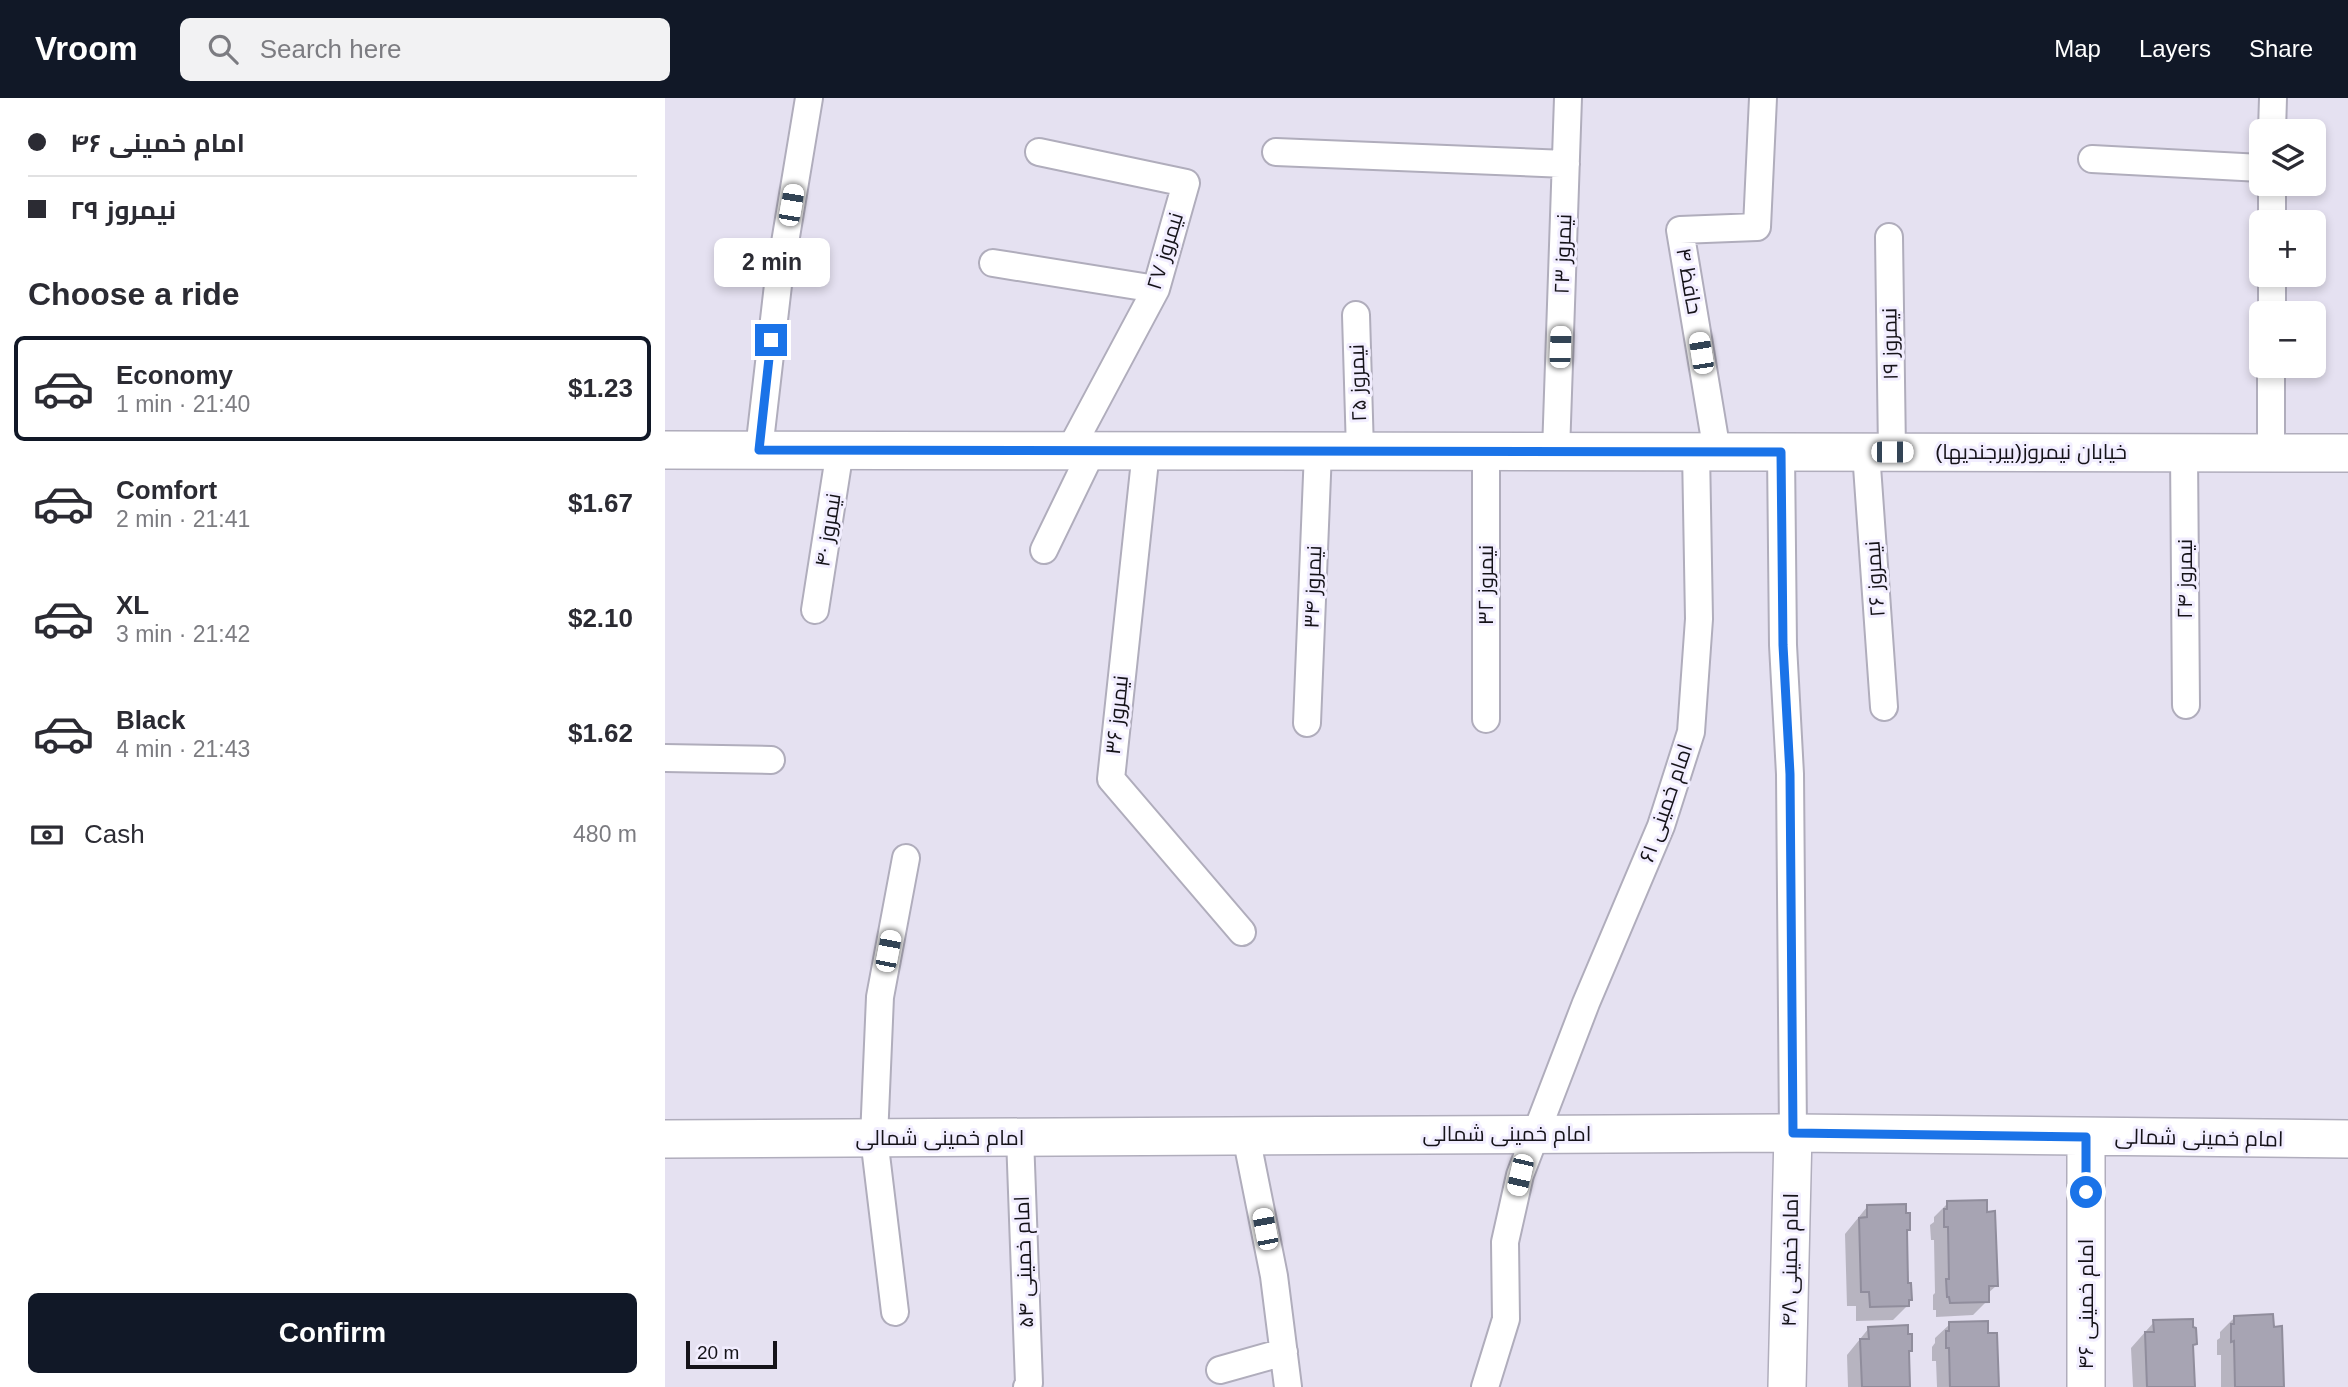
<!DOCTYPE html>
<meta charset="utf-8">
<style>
:root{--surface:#fff;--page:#f2f2f3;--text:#2b2b33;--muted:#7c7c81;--line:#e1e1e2;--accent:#111827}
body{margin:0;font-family:Helvetica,Cairo,sans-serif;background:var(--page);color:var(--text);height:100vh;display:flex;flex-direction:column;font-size:26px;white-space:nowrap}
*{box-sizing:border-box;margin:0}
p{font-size:23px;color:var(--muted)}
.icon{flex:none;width:38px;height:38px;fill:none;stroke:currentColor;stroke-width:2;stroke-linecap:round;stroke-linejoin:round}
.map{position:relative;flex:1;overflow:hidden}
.panel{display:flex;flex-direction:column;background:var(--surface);width:665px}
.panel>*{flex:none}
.top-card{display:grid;align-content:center;height:154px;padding:0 28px;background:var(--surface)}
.tools{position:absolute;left:1584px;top:21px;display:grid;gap:14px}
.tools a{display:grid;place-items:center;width:77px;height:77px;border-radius:10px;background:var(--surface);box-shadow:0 4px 10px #0003;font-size:35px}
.scale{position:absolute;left:21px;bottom:18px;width:91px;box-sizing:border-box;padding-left:7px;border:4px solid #151319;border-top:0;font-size:19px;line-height:24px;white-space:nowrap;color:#151319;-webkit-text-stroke:5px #f2eeff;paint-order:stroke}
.end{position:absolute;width:32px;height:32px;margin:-16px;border:9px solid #1a73e8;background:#fff;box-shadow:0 0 0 4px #fff}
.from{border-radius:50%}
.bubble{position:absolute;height:49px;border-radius:10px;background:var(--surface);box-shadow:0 4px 10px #0003;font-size:23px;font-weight:700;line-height:49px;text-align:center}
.car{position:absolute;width:21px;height:42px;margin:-21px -10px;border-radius:9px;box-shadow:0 0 5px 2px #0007;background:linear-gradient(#fff 24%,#345 0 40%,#fff 0 76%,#345 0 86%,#fff 0)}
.top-card b{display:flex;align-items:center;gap:24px;height:66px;font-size:26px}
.top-card b+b{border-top:2px solid var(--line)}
.top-card i{width:18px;height:18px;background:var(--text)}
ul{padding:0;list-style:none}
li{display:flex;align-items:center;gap:21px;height:105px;margin:0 14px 10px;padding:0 14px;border:4px solid transparent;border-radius:10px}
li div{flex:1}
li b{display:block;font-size:26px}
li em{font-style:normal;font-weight:700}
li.current{border-color:var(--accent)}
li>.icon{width:63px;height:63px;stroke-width:1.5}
h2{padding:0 28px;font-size:32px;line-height:84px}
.pay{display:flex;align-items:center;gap:18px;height:77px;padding:0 28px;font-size:26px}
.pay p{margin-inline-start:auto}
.primary-button{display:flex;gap:14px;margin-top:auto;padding:14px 28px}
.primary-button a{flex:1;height:80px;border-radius:10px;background:var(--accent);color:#fff;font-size:28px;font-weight:700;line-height:80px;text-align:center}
header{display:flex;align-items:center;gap:42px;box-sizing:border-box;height:98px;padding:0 35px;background:var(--accent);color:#fff}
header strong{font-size:33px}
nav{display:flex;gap:38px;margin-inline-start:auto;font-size:24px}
.search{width:490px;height:63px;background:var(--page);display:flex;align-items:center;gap:18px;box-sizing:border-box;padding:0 24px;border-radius:10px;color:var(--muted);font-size:26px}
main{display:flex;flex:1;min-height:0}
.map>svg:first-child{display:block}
.shadow{fill:#0003}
.building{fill:#a7a4b3;stroke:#908d9c;stroke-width:2}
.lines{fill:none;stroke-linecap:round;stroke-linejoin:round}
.street-casing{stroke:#b0adbc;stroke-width:30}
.secondary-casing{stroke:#b0adbc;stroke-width:40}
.street{stroke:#fff;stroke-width:26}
.secondary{stroke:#fff;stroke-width:37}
.route{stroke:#1a73e8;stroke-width:9}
.labels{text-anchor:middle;stroke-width:6;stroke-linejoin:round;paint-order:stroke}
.street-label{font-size:21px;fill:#151319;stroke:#f2eeff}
</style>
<header>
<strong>Vroom</strong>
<div class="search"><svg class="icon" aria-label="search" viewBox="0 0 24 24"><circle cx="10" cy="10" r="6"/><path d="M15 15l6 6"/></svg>Search here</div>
<nav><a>Map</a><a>Layers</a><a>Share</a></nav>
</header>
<main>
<section class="panel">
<div class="top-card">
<b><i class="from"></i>امام خمینی ۴۶</b>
<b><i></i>نیمروز ۲۹</b>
</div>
<h2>Choose a ride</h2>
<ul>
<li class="current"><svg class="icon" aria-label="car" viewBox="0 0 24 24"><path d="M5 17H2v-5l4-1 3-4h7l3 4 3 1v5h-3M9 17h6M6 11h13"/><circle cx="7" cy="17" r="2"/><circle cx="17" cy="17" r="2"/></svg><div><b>Economy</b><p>1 min · 21:40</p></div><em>$1.23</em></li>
<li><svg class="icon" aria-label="car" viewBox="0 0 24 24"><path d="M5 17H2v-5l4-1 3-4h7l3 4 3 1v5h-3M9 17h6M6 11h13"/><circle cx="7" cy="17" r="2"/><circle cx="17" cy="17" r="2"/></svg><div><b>Comfort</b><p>2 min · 21:41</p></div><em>$1.67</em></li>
<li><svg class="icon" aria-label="car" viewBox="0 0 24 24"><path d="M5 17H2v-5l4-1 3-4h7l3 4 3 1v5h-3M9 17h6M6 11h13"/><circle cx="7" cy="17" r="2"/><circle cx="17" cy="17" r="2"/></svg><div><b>XL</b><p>3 min · 21:42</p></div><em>$2.10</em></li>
<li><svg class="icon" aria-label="car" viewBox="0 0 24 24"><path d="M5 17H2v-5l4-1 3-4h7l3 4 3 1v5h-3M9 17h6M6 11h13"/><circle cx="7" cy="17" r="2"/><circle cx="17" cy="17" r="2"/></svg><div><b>Black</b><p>4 min · 21:43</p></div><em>$1.62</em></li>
</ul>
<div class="pay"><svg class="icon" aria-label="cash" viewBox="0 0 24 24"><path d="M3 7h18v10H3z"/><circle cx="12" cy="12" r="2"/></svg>Cash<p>480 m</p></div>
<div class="primary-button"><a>Confirm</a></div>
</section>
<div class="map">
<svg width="1683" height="1289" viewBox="0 0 1683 1289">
<rect width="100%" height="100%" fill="#e5e1f1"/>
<!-- shadow -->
<path class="shadow" d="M1283,1105l48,83 -9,8v7l-14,14 -37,2v-7h-3v-15l2,-2 -1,-53h-3l-1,-15 4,-3v-5z
M1202,1109l42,22 -4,3 3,73 -15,15 -37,1v-15h-9l-2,-72z
M1569,1220l48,69h-61v-32h-4v-15l3,-2v-6z
M1489,1224l41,22 -3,3 1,40h-60l-2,-39z
M1285,1226l37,11 10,52h-60l-1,-26h-4v-14l3,-4v-5z
M1204,1230l41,22 -3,4 1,33h-60l-1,-32z"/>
<!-- building -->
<path class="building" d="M1322,1102v12l8,-1 3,75h-9v16l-39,1 -1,-6h-2l-1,-18h3l-1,-52h-4v-18h3v-8z
M1241,1106v9h4v17h-3l1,53h3l1,17h-3v6l-39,1 -1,-15h-8l-2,-74 8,-1v-12z
M1608,1216l1,13 8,-1 2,61h-49l-1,-46 -3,1v-18h3v-8z
M1528,1221v8l3,1 1,16 -4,1 2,42h-48l-2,-55h9l-1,-12z
M1323,1223v12h9l2,54h-49l-1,-39h-3v-17h3v-9z
M1243,1227v9h4v17h-3l1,36h-48l-2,-48h9l-1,-12z"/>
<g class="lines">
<defs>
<path id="street" d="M1607,33l1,-33
M374,54l147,31 -30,106 -86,161
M611,54l290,12
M1427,61l169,9
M1607,124v-38
M1224,139l3,215
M328,165l163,26
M1607,215v-38
M691,217l4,136
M94,352l19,-165 31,-187
M481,353l-35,328 131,153
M891,354l12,-354
M1052,354l-37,-222 77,-3 6,-129
M1116,354l2,193 7,129 3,359
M1201,354l18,255
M1519,354l2,253
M1606,355v-87
M379,452l48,-99
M150,512l25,-160
M821,621v-268
M642,625l11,-272
M0,660l106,2
M581,1038l28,140 14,111
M355,1039l9,246 -2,4
M230,1214l-21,-174 6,-141 26,-139
M555,1272l64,-18
M820,1289l21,-68 -1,-77 15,-67 66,-172 75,-177 30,-94 8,-113 -3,-168"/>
<path id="secondary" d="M0,352l1683,3
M1421,1039v250
M0,1041l1128,-6 555,6
M1122,1289l6,-254"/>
</defs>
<!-- street casing -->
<use href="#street" class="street-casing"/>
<!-- secondary casing -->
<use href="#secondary" class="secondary-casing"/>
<!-- street -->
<use href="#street" class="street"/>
<!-- secondary -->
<use href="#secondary" class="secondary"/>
</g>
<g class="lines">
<!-- route -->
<path class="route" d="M106,242l-12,110 1022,2 2,193 7,129 3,359 293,4v55"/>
</g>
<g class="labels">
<!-- street labels -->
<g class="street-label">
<text transform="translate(500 153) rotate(-73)" y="7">نیمروز ۲۷</text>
<text transform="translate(898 156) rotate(-88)" y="7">نیمروز ۲۳</text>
<text transform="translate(1024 183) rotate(80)" y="7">حافظ ۴</text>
<text transform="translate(1225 246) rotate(-91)" y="7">نیمروز ۱۹</text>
<text transform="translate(693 285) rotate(-92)" y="7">نیمروز ۲۵</text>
<text x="1366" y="361">خیابان نیمروز(بیرجندیها)</text>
<text transform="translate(163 432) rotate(-81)" y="7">نیمروز ۴۰</text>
<text transform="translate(1210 481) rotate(-94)" y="7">نیمروز ۲۶</text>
<text transform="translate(1520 481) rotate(-90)" y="7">نیمروز ۲۴</text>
<text transform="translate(821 487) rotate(-90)" y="7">نیمروز ۳۲</text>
<text transform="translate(648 489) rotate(-88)" y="7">نیمروز ۳۴</text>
<text transform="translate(452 617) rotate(-84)" y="7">نیمروز ۳۶</text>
<text transform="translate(1001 705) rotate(-71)" y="7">امام خمینی ۶۱</text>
<text x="842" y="1043">امام خمینی شمالی</text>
<text x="275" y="1047">امام خمینی شمالی</text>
<text transform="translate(1534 1040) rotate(1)" y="7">امام خمینی شمالی</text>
<text transform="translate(1125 1162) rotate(-89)" y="7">امام خمینی ۴۸</text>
<text transform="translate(359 1164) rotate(-92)" y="7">امام خمینی ۵۴</text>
<text transform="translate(1421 1206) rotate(-90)" y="7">امام خمینی ۴۶</text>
</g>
</g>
</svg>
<div class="tools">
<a><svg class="icon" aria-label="layers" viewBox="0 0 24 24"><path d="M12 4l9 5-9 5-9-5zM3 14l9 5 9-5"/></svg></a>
<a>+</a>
<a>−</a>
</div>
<div class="scale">20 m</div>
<i class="end from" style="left:1421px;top:1094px"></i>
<i class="end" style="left:106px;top:242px"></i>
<div class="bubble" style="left:49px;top:140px;width:116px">2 min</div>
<i class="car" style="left:126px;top:107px;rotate:10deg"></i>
<i class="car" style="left:895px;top:249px;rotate:2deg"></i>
<i class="car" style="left:1036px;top:255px;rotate:351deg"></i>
<i class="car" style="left:1227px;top:354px;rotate:90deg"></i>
<i class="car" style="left:223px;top:853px;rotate:11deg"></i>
<i class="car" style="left:855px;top:1077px;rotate:193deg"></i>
<i class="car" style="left:600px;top:1131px;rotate:349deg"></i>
</div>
</main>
